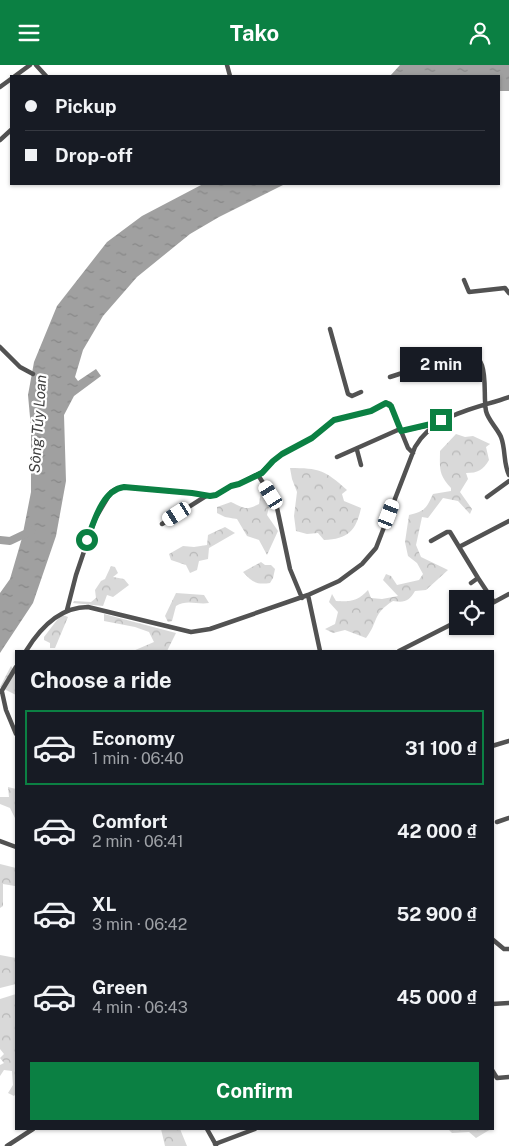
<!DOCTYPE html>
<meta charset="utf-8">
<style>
:root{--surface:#171b24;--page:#242831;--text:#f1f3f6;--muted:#9ea1a6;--line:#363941;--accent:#0b8043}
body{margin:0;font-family:"Public Sans",sans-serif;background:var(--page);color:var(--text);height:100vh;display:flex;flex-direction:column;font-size:19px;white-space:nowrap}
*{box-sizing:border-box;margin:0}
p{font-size:16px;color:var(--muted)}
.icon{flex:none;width:28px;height:28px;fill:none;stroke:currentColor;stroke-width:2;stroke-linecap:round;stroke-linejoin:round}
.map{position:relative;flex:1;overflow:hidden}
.drawer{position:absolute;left:15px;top:585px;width:479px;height:480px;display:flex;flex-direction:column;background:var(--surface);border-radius:0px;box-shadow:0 1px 4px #0004}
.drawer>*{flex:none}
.banner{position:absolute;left:10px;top:10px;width:490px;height:110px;border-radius:0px;box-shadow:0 1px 4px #0004;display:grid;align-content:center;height:110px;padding:0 15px;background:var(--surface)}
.buttons{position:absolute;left:449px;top:525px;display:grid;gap:10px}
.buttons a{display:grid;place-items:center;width:45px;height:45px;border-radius:0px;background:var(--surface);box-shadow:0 1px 4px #0004;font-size:25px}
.end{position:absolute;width:22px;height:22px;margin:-11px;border:6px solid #0b8043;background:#fff;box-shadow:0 0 0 2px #fff}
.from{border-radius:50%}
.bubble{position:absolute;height:35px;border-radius:0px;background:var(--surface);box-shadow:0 1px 4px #0004;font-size:16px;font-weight:700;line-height:35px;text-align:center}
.car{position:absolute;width:15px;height:30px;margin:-15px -8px;border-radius:6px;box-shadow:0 0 4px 1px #0007;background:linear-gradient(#fff 24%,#345 0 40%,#fff 0 76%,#345 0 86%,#fff 0)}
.banner b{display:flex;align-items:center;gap:18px;height:48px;font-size:19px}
.banner b+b{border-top:1px solid var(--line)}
.banner i{width:12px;height:12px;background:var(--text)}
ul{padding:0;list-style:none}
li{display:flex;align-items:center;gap:15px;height:75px;margin:0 10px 8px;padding:0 5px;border:2px solid transparent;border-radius:0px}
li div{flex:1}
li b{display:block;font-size:19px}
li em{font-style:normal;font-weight:700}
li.current{border-color:var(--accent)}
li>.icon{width:45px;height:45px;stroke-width:1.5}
h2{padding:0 15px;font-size:22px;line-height:60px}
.cta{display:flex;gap:10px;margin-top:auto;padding:10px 15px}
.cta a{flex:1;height:58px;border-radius:0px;background:var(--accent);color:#fff;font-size:20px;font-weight:700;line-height:58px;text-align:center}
header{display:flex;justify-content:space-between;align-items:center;height:65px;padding:0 15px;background:var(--accent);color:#fff;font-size:22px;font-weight:700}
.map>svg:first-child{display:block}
.forest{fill:url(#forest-crowns)}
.water{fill:url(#water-ripples)}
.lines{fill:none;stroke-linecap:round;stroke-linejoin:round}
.river{stroke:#a0a0a0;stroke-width:8}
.minor{stroke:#525252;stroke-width:4.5}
.route{stroke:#0b8043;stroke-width:6}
.labels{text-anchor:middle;stroke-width:4.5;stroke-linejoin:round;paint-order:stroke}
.water-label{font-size:15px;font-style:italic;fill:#414141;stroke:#fff}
</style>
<header><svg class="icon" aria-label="menu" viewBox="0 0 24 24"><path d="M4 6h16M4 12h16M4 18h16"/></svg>Tako<svg class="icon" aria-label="person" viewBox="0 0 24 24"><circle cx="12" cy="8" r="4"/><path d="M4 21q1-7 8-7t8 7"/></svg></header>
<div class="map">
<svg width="509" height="1081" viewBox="0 0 509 1081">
<defs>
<pattern id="forest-crowns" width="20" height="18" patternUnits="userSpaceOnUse" patternTransform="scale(1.25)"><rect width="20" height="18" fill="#d9d9d9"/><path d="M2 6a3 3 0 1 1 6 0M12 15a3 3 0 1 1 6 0" fill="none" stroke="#b8b8b8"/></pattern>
<pattern id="water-ripples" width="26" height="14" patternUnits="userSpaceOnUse" patternTransform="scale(1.25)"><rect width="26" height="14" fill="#a0a0a0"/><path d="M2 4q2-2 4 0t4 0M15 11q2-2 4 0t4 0" fill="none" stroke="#888"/></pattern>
</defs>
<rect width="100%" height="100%" fill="#fff"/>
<!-- forest -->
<path class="forest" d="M456,369l9,3 8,-1 17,8 -4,3 3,13c-6,10 -11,13 -23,13l2,6 -8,13 12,17 -2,5 -12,-13 -15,-3 -15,20 -6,-1 -6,28 5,12 27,13 -22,20 -11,1c-6,10 -10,12 -22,10 -21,13 -14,20 -27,37l-21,-8 -12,3 -8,-4 10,-5 3,-12 -9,-10 3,-8 4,7c15,1 22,0 32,-11l3,8 11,1 16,-3 -15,-16 3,-6 5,2 6,9 22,-5 4,-6 -6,-11 -9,-7 -3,-14 4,-27c16,-4 17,-6 24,-21l18,-3v-3c-13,-14 -11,-19 -11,-37z
M290,403c29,0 35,2 57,22l-5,4 2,7 17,7c-5,23 -13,31 -37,32l-6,-7 -11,1 -11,-3 -2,-15 3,-24 -5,-13z
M261,426l8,16 -2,8 11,16 -11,24 -8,-15 -12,-4 -10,-17 -12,-2 -8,-4v-6l14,-5c13,6 14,9 28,2z
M225,462l10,6 -26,15 -1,11 -9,2 -2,9 -7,3 -4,-8 -15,-5 -2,-6 14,-8 11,1 13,-2 1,-10z
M261,497l4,3h6l4,4 -2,9 -3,5c-14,2 -18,-1 -27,-11z
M111,501l4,1 3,6 -5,4 11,2 5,6 -16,12 -6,-2 -4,11 -30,-3 1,-2 17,1 5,-4 -1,-8 6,-9 4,-2z
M176,528l28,2 5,8c-12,2 -22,-4 -33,3l-4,15 -4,1 -3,-6z
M104,549l72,19 -9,18h-34l21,-9 -5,-10 -14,-5 -31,-6z
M63,550l5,2 -13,31h-5v-5l-6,-3v-3l13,-17z
M11,601l5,7v22l-16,-8z
M8,722l8,2v31l-6,-12 -10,-4v-7h9z
M0,799l16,4v38l-1,-20 -12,-2v22l-3,2z
M0,890l16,3v26l-16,4z
M16,929v98l-2,4 -6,-3 5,-8 -1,-14 -8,-1 -4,6v-11l4,-2 -4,-5 4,-4 -4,-5v-50z
M161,1064h19l7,17h-22z
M448,1064h43l-15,9 -7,-6 -17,1z"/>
<!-- water -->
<path class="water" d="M400,0h109v26h-10v-15h-109z
M203,119h82l-66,33 -29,17 -53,43 -34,39 -20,34 -8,27 3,4 18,-12 5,7 -27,20 -10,19 2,66 -10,55 -23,67 -33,50v-60l10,-14 12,-41 9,-46v-64l-3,-33 6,-33 23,-56 50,-64 35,-26z"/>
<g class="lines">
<!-- river -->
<path class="river" d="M0,475l10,1 21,-10"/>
<!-- minor -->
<path class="minor" d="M36,0l10,11
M227,0l3,11
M15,11l15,-11
M0,22l11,-8
M0,75l11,-10
M464,215l5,12 36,-4 4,5
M330,264l18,65 4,2 9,-4
M0,282l20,20 13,7
M390,312l74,-24c28,0 18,38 22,58 2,9 11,17 15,26 5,13 2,26 8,38
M401,366l33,-7
M357,385l4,15
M337,392l63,-28
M258,410l18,28 14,66 12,29
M487,432l22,-16
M162,459l44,-28
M431,476l16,-9h3l28,46 -7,5
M459,482l50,-26
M478,513l16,24
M308,530l12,56
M485,542l24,-13
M67,545l9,-35 19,-56 16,-27 5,-3 8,-2 68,6 18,3 6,-1 15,-9 8,-2 23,-12 11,-11 9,-7 30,-16 22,-18 37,-9 15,-8 4,1 18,44 5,5
M26,586c14,-23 34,-44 62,-44l103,25 19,-3 98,-34 31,-14 23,-17 14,-16 39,-101c19,-33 60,-38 94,-50
M399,586l59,-30
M1,627l15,-25
M2,627l4,18 10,24
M492,681l17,-5
M497,757l12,-4
M0,776l16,6
M492,874l12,10h5
M492,939l17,-1
M492,1005l5,8 12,-1
M207,1064l9,16
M215,1079l40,-15
M7,1081l26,-17"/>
</g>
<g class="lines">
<!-- route -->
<path class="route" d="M87,475c7,-18 15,-50 37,-53l68,6 18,3 6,-1 15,-9 8,-2 23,-11 11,-12 9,-7 30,-16 22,-18 37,-9 15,-8 5,3 10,25 30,-7 3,1 7,-5"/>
</g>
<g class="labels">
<!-- water labels -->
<g class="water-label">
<text transform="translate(38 359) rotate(-86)" y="5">Sông Túy Loan</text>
</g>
</g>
</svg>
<div class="buttons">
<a><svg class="icon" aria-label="locate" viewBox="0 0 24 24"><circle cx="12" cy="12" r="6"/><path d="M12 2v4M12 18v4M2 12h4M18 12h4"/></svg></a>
</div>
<i class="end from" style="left:87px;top:475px"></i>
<i class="end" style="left:441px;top:355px"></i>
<div class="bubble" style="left:400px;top:282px;width:82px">2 min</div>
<i class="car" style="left:271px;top:430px;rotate:328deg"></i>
<i class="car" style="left:177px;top:449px;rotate:238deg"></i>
<i class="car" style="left:389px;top:449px;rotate:21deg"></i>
<div class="banner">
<b><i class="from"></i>Pickup</b>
<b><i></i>Drop-off</b>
</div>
<section class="drawer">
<h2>Choose a ride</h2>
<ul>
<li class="current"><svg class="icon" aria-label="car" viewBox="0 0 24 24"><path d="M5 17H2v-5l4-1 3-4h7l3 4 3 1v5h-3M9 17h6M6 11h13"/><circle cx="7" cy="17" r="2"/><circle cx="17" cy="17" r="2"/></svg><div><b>Economy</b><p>1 min · 06:40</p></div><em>31 100 ₫</em></li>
<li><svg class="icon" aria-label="car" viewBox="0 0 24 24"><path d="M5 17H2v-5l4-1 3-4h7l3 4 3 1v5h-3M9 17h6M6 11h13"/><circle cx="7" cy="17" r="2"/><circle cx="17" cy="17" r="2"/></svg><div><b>Comfort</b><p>2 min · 06:41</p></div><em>42 000 ₫</em></li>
<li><svg class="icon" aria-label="car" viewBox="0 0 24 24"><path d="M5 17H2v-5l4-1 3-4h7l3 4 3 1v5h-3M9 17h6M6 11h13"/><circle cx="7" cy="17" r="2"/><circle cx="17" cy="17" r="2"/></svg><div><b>XL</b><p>3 min · 06:42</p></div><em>52 900 ₫</em></li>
<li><svg class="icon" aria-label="car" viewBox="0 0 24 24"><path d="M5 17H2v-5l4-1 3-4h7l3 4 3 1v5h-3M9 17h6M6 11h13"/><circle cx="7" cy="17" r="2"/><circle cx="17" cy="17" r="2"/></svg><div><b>Green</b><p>4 min · 06:43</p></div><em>45 000 ₫</em></li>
</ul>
<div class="cta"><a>Confirm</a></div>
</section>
</div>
